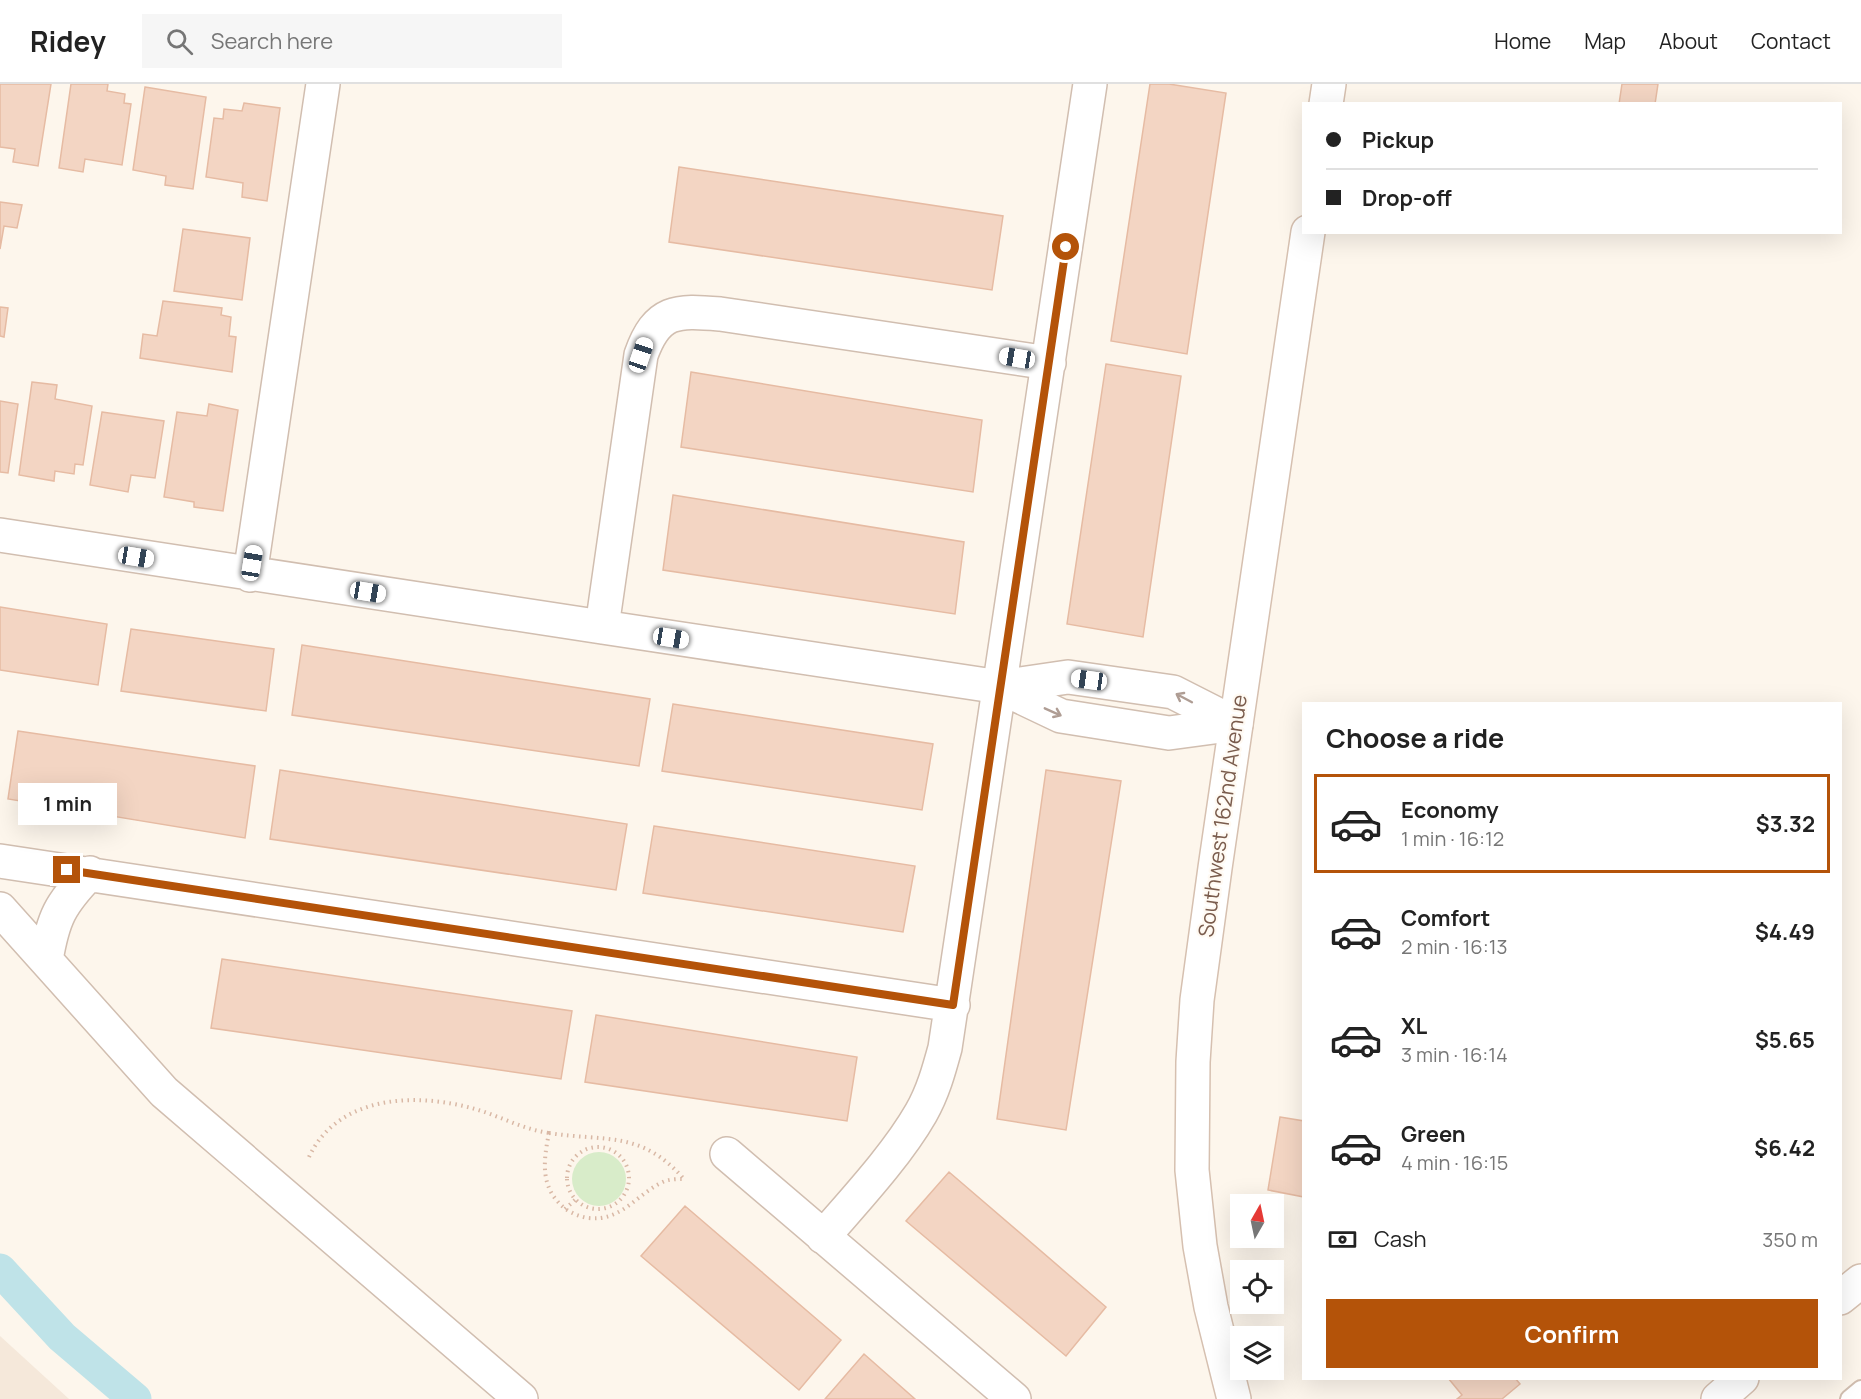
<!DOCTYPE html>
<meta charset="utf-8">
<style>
:root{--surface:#fff;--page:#f6f6f6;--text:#222;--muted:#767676;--line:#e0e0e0;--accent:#b45309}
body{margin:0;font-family:Manrope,sans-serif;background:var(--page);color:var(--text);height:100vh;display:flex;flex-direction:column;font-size:22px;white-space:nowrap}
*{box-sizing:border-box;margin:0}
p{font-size:20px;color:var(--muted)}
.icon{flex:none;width:33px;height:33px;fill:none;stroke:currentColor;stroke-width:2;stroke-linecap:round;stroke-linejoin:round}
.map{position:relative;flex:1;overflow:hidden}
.side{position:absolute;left:1302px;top:618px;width:540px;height:678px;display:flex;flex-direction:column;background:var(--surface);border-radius:0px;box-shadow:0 6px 24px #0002}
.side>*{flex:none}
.guide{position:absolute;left:1302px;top:18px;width:540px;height:132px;border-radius:0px;box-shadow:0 6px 24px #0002;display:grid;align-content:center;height:132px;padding:0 24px;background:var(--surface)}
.needle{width:39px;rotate:9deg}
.buttons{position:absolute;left:1230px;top:1110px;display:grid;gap:12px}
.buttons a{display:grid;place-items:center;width:54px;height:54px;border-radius:0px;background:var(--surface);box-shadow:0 6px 24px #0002;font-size:30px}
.end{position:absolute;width:27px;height:27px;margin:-14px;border:8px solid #b45309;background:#fff;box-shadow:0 0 0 3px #fff}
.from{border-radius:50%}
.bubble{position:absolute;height:42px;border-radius:0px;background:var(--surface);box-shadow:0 6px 24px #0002;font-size:20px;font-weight:700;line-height:42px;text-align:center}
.car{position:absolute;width:18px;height:36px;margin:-18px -9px;border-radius:8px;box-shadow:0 0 4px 2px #0007;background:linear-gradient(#fff 24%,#345 0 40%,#fff 0 76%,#345 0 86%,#fff 0)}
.guide b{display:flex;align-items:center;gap:21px;height:57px;font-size:22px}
.guide b+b{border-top:2px solid var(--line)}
.guide i{width:15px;height:15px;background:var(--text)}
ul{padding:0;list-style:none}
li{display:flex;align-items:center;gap:18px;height:99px;margin:0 12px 9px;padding:0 12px;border:3px solid transparent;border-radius:0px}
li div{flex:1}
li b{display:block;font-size:22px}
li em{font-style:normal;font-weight:700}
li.selected{border-color:var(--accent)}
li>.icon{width:54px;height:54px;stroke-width:1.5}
h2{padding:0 24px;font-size:27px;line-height:72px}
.pay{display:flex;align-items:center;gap:15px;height:66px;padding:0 24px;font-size:22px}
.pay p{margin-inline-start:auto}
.cta{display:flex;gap:12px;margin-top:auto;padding:12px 24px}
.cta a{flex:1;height:69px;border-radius:0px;background:var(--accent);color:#fff;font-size:24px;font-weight:700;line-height:69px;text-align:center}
header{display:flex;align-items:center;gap:36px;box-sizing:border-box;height:84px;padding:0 30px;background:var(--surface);border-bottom:2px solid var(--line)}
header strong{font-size:28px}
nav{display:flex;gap:33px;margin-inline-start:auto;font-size:21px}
.search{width:420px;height:54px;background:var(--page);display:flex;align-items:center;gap:15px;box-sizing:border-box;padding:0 21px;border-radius:0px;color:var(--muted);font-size:22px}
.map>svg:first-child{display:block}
.residential{fill:#f5e8da}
.green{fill:#d8ecc9}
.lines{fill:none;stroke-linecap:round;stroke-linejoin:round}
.canal{stroke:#bfe3e8;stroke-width:33}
.building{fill:#f3d5c3;stroke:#e6bba3;stroke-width:1.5}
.lane-casing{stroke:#d1beb0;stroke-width:20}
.street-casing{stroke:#d1beb0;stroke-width:36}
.secondary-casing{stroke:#d6c0b0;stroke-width:36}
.path{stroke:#d9b8a5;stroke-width:4;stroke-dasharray:1.5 4.5;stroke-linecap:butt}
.lane{stroke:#fff;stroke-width:16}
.street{stroke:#fff;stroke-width:33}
.secondary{stroke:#fff;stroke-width:33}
.oneway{stroke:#af9d94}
.route{stroke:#b45309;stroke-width:8}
.labels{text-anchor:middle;stroke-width:4.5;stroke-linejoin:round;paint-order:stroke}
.street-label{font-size:21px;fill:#7a5c4d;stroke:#fffaf3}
</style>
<header>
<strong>Ridey</strong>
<div class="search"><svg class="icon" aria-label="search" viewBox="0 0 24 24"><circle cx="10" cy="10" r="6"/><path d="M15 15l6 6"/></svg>Search here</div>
<nav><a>Home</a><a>Map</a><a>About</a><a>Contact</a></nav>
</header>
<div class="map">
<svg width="1861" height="1315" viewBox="0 0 1861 1315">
<rect width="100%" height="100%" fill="#fdf6ec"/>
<!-- residential -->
<path class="residential" d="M0,1252l69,63h-69z"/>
<!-- green -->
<path class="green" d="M572 1095a27 27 0 1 1 54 0a27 27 0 1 1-54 0Z"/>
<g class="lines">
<!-- canal -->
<path class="canal" d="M0,1186l62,67 73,62"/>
</g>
<!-- building -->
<path class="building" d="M0,0h51l-13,82 -25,-4 2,-13 -15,-2z
M71,0h37l-1,7 18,3 -1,9 7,1 -9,61 -37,-6 -2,13 -24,-4z
M1150,0h19l57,9 -39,261 -76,-13z
M1622,0h36l-3,20h-36z
M145,3l61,10 -13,92 -28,-4 1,-9 -33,-6z
M244,19l36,5 -13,93 -25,-4 1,-14 -37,-6 8,-59 9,1 1,-10 18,2z
M679,83l324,49 -11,74 -323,-48z
M0,118l22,3 -5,23 -13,-2 -4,23z
M183,145l67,9 -8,62 -68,-9z
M163,217l59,7 -1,7 10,2 -2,19 7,1 -4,35 -92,-14 3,-24 14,2z
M0,223l8,1 -4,29 -4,-1z
M1106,280l75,12 -38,261 -76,-13z
M691,288l291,48 -9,72 -292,-45z
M32,298l25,3 -2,14 37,7 -9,59 -8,-1 -1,10 -19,-3 -1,10 -35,-6z
M0,317l18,3 -10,69 -8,-1z
M209,320l29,6 -15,101 -29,-4v-5l-30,-5 13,-85 30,4z
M102,328l62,9 -9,57 -24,-3 -3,17 -38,-7z
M673,411l291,47 -9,72 -292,-44z
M0,523l107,17 -9,61 -98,-15z
M131,545l143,20 -8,62 -145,-20z
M302,561l348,54 -11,67 -347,-51z
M673,620l260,40 -11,66 -260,-39z
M18,647l237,35 -10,72 -237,-39z
M280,686l347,54 -11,66 -346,-51z
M1046,686l75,11 -55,349 -69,-11z
M654,742l261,40 -12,66 -260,-39z
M222,875l350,52 -11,68 -350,-51z
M596,931l261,42 -10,64 -262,-39z
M1280,1033l24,4v76l-36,-7z
M949,1088l157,135 -40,49 -160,-135z
M685,1122l156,134 -42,50 -158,-134z
M864,1270l51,45h-90z
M1448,1294h67l5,6 -18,15h-45l5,-4z"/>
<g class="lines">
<defs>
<path id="lane" d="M1849,1315l12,-10"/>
<path id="street" d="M1049,279l-329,-49c-44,-4 -63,-4 -79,41l-39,272 398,60 61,29 108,17 67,-9
M0,451l602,92
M250,491l73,-491
M1000,603l68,-10 105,15 63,32
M0,777l953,144
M0,825l164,183 357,307
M46,876c7,-42 14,-56 44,-87
M727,1070l287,245
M823,1153c32,-37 74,-82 98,-124 12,-21 18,-43 24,-65l145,-964"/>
<path id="secondary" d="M1326,20l3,-20
M1840,1214l21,-17
M1234,1315l-23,-92 -11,-61 -8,-76 1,-108 4,-62 18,-132 93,-636
M1718,1315l24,-21"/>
</defs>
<!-- lane casing -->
<use href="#lane" class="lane-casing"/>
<!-- street casing -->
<use href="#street" class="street-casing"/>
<!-- secondary casing -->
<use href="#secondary" class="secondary-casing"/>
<!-- path -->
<path class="path" d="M549,1049c57,9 92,-3 135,46 -6,0 -13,0 -19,2 -28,12 -43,41 -77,37 -11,-2 -22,-7 -29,-15 -19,-20 -15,-45 -10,-70z
M567 1094a31 31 0 1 1 62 0a31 31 0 1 1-62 0Z
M309,1073c29,-62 107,-65 166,-48 25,7 47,20 74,24
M565,1125l11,-10"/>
<!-- lane -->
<use href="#lane" class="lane"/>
<!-- street -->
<use href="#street" class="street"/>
<!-- secondary -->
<use href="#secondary" class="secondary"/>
</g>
<!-- one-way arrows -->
<defs><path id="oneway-shaft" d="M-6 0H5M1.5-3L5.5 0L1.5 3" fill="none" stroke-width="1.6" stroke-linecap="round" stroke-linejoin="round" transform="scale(1.5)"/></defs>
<g class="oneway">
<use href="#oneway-shaft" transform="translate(1184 614) rotate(-152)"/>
<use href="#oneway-shaft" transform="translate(1053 628) rotate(24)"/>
</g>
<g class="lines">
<!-- route -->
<path class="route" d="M67,786l886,135 113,-758"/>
</g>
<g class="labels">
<!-- street labels -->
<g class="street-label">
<text transform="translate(1223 732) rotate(-82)" y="7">Southwest 162nd Avenue</text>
</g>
</g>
</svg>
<div class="buttons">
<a><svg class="needle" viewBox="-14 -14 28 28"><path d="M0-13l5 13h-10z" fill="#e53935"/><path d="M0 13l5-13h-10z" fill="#767676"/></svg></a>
<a><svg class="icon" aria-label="locate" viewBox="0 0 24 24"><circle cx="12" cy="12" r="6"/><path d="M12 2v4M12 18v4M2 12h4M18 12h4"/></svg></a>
<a><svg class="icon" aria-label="layers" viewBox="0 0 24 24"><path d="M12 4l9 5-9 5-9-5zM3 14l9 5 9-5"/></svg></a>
</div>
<i class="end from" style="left:1066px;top:163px"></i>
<i class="end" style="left:67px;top:786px"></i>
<div class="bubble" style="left:18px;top:699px;width:99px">1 min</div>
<i class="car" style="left:641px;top:271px;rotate:19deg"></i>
<i class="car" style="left:1017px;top:274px;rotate:279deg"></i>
<i class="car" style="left:136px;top:473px;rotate:99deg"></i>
<i class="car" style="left:252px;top:479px;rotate:9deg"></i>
<i class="car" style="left:368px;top:508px;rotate:99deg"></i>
<i class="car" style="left:671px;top:554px;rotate:99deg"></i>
<i class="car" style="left:1089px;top:596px;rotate:278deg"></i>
<div class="guide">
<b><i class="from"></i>Pickup</b>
<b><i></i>Drop-off</b>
</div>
<section class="side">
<h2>Choose a ride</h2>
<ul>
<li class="selected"><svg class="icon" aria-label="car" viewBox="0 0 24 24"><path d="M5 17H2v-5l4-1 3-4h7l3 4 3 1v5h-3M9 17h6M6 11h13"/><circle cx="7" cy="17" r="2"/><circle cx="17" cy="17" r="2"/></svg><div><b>Economy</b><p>1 min · 16:12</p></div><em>$3.32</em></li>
<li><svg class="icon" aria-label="car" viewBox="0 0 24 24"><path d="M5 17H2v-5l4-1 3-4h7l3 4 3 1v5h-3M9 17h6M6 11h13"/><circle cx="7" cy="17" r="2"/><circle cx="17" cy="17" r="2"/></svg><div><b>Comfort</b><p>2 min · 16:13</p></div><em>$4.49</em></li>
<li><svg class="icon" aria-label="car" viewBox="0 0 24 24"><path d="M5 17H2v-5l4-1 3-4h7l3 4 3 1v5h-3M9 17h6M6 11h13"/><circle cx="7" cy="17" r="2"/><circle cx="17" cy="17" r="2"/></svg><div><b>XL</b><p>3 min · 16:14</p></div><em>$5.65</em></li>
<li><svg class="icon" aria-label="car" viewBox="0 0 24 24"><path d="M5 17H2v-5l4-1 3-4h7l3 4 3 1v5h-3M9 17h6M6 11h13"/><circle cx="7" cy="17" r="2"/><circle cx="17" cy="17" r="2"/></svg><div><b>Green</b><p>4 min · 16:15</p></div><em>$6.42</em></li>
</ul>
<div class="pay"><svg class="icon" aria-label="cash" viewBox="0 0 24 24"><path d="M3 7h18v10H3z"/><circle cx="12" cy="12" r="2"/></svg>Cash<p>350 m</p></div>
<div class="cta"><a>Confirm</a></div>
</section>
</div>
